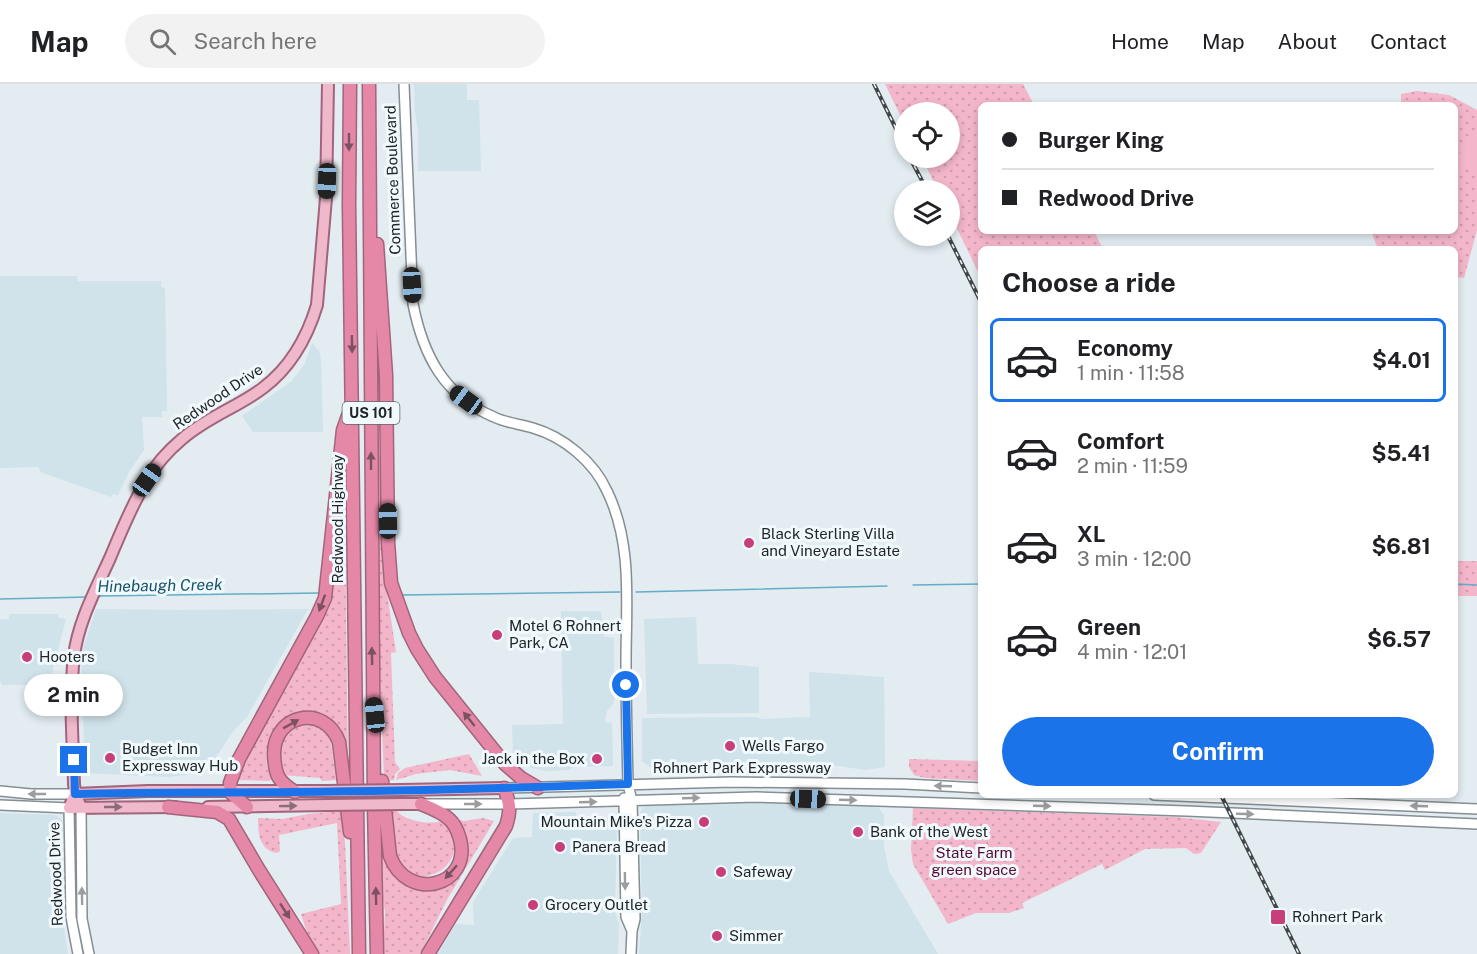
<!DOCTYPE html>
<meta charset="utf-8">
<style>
:root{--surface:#fff;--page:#f2f2f2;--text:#202124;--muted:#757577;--line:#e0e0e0;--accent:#1a73e8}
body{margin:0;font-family:"Public Sans",sans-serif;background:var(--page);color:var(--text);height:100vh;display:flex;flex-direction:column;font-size:22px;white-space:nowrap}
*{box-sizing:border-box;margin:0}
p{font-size:20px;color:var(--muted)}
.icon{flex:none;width:33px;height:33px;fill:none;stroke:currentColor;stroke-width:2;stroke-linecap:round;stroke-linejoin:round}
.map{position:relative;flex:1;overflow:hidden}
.panel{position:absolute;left:978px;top:162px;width:480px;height:552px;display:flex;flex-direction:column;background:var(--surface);border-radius:9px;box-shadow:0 3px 9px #0003}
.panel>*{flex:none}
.top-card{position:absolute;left:978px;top:18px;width:480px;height:132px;border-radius:9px;box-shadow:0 3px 9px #0003;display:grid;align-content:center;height:132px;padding:0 24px;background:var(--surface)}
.tools{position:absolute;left:894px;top:18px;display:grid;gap:12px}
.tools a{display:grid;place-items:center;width:66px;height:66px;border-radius:50%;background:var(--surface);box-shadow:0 3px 9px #0003;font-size:30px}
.end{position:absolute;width:27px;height:27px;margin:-14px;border:8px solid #1a73e8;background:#fff;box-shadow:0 0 0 3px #fff}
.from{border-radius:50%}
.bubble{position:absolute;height:42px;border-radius:21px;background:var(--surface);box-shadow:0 3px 9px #0003;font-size:20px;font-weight:700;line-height:42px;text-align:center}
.car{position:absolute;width:18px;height:36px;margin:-18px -9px;border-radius:8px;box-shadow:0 0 4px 2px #0007;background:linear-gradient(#222 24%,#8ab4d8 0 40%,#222 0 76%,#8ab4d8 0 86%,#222 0)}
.top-card b{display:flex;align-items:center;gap:21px;height:57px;font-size:22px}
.top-card b+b{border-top:2px solid var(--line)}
.top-card i{width:15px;height:15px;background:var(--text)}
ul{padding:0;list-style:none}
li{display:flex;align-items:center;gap:18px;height:84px;margin:0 12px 9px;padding:0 12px;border:3px solid transparent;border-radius:9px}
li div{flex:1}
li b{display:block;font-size:22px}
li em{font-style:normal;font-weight:700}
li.active{border-color:var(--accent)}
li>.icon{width:54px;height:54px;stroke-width:1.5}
h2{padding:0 24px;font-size:27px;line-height:72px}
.primary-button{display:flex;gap:12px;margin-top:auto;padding:12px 24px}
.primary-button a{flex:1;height:69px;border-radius:36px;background:var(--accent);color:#fff;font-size:24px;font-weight:700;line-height:69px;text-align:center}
header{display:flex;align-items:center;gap:36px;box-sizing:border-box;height:84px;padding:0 30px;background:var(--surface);border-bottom:2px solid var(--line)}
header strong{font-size:28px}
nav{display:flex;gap:33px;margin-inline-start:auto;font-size:21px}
.search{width:420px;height:54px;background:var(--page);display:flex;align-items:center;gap:15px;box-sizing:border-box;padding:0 21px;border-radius:33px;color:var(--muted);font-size:22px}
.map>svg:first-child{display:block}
.built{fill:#d0e2ea}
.green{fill:url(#green-dots)}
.pitch{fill:#f4b6ca}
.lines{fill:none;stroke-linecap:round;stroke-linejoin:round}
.stream{stroke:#63adca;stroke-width:1.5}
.secondary-casing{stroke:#858e92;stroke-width:12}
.primary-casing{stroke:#a1657b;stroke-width:14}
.highway-casing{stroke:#a1657b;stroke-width:15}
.secondary{stroke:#fff;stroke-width:9}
.primary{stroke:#efb8cb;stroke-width:10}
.highway{stroke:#e588a8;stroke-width:12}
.rail-casing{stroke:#43474a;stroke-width:4}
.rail{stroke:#f0fafe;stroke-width:1.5;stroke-dasharray:4.5;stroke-linecap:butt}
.primary-bridge-casing{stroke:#a1657b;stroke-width:14;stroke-linecap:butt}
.primary-bridge{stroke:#efb8cb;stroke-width:10}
.oneway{fill:#7a5261}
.oneway2{fill:#9c9d9e}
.oneway3{fill:#886e79}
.route{stroke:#1a73e8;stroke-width:8}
.poi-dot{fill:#c83e79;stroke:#f0fafe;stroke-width:2}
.labels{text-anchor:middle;stroke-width:6;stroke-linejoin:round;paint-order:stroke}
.shield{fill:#f0fafe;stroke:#606568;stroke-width:1.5}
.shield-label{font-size:14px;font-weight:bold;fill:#222527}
.street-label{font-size:15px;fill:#222527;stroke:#f0fafe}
.poi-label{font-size:15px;fill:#222527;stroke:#f0fafe;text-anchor:start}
.park-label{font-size:15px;fill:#590a30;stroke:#f0fafe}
.water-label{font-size:16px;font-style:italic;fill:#165368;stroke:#f0fafe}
</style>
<header>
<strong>Map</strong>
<div class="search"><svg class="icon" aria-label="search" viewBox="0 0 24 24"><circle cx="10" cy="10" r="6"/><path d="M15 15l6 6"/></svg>Search here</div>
<nav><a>Home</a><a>Map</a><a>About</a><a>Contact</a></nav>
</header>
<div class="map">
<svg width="1477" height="870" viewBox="0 0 1477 870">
<defs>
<pattern id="green-dots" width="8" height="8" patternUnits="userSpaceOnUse" patternTransform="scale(1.5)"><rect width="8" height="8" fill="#f4b6ca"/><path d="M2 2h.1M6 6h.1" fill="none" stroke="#d19cae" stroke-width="1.8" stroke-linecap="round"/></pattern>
</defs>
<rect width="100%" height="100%" fill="#e2ecf1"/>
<!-- built -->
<path class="built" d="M414,0h53v16h12l2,71h-63v-41l-3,-17z
M0,192h77l1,5h83v6l4,1 2,123h-5v6h-20l2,33 -14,20 -12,25 -5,-1 -2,3 -71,-25 -1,-5 -39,1z
M312,259l7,8 2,9 2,72h-70l-11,-16 50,-35 13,-18z
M96,525l81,1 131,-1 -61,108 -13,13 -20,30 -10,8 -18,7 -18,2 -83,-4 -4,-118z
M561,527h40l3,26 10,1v65l-7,8 -2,8 1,4 6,-1 1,44 -39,1 -5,3 -23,1 -14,-3 -14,-8 -5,-7 -1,-28 51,-1z
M9,530h49l1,4 7,1 -17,66h-47l-2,-5v-61h9z
M696,533l2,47h32l29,3v46l-112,1 -3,-95z
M809,588l75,5 1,90 -19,3 -43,-6 -106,-1 -12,7 -50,1 -13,-10v-43l114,-1 5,2 49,-2z
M774,719l104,3 6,10v31l5,24 49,83h-299l3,-41 -2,-101 6,-8z
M576,728v7l41,-1 -2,96 4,10 -1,30h-180l18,-30 18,1 -1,-23 40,-64 19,-1 1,-24z
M0,729l55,2 7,5 2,55 -2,40 6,39h-68z"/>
<!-- green -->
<path class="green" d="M885,0h138l11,21h-53v126h113l9,18h-122v29l-31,-64v-24h-12l-16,-32h28v-46h-46v11z
M1417,7l32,4 28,15v120l-13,48 -9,-1v-28h-77l-7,-18h84v-126h-54v-11z
M374,373h6l2,103 14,92 -5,1 4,109 5,7 -5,5 -1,6 -10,1 -5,-138 2,-6 -4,-16z
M338,443l7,1 3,239 -20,-47c-39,-30 -76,23 -56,59l-3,2 -32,-1 1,-7 93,-175z
M1455,477h22v35h-22z
M317,641l13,12 6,43 -14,1 -2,-3 -39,-3 -3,-13 2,-24 15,-12z
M469,670l13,22 -32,-6 -34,4 -20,6 2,-7 7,-5z
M909,675l72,2v20l-56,-3 -11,-3 -5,-8z
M913,724l262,9 46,5 -20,31 -7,1 -8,-6 -41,1 -40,21 -3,-6 -80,39 2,5 -15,5h-33l-28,11 -35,-60 -2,-14z
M390,726l7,1c7,10 36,15 46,9 38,47 -34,78 -48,38 -5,-14 -4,-33 -5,-48z
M341,727l4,31 5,112h-32l-11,-21 -6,-19 40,-10 -4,-81 -58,12 1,16 -3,2c-18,-3 -19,-20 -19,-35l24,1 26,-5z
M483,734l11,3 -46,77 -28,56h-37l2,-43 -4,-21 -1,-36h3c4,17 16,27 33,33l43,-19 -3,-49 8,2z"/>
<!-- pitch -->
<path class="pitch" d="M1469,51l8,4v35l-22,-10z"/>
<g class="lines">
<!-- stream -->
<path class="stream" d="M1455,500l22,1
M913,501l68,-1
M636,508l251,-6
M402,511l218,-3
M99,512l220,-3
M0,515l88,-2"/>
<defs>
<path id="secondary" d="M404,0l9,220c10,51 31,92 81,113 12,6 26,7 39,11 31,9 61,34 74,63 26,53 19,113 19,170 0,41 1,82 2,123l4,17 3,118 -3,12 -1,23
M504,704l227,-6 174,2 76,4
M0,707l31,3h44
M1154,711l323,14
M624,714l2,119 6,14
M426,720h84l246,-7 431,14 290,13
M0,721l69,3 2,109 7,37
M81,723l1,112 7,35"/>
<path id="primary" d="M402,706l102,-2
M75,710l-6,14 106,-1
M75,710l73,-3h179
M403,720h18
M81,723l-6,-13 -1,-10c-1,-42 -5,-86 0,-128 4,-34 22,-67 36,-98 11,-26 22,-54 37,-78 9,-16 22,-30 35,-41 25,-22 56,-32 81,-51 28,-21 44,-50 54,-83l9,-107 2,-114
M208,723l120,-2"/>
<path id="highway" d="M350,0l-1,121 10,749
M369,0l5,720 3,150
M377,160l9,131 2,167 3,41 18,50 8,16 18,28 70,87 16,14 17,10
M382,697l8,75c17,47 82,31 70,-17 -2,-7 -5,-15 -11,-20 -7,-7 -18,-11 -28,-15
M295,708c-17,-11 -20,-16 -21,-38 0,-41 51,-50 65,-12l11,90
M168,723l49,5 12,7 30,51 53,84
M247,723l-16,-14 -1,-10 9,-24 78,-143 8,-18 18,-168 6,-17
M428,870l78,-128c5,-15 4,-23 -2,-38"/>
</defs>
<!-- secondary casing -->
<use href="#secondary" class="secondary-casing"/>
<!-- primary casing -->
<use href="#primary" class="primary-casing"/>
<!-- highway casing -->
<use href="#highway" class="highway-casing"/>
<!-- secondary -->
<use href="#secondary" class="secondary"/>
<!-- primary -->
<use href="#primary" class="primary"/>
<!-- highway -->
<use href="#highway" class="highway"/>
<defs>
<path id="rail" d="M874,0l30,61
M910,74l17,32
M948,152l33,66
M1221,711l78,159"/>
</defs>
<!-- rail casing -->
<use href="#rail" class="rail-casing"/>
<!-- rail -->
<use href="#rail" class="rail"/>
<defs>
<path id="primary-bridge" d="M327,707l75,-1
M328,721l75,-1"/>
</defs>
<!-- primary-bridge casing -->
<use href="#primary-bridge" class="primary-bridge-casing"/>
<!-- primary-bridge -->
<use href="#primary-bridge" class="primary-bridge"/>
</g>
<!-- one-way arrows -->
<defs><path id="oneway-solid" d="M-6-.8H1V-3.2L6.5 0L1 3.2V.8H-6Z" transform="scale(1.5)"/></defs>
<g class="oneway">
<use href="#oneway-solid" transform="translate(349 58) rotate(90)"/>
<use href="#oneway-solid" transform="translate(352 260) rotate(89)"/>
<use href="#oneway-solid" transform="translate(371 377) rotate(-90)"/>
<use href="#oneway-solid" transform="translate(322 519) rotate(110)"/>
<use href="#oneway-solid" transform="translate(372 572) rotate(-91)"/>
<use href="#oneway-solid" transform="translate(469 635) rotate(-129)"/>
<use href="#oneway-solid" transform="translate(291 640) rotate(-29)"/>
<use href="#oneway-solid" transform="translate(451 788) rotate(132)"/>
<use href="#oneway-solid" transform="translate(376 812) rotate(-91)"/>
<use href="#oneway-solid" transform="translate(285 827) rotate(57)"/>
</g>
<g class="oneway2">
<use href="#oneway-solid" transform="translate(943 702) rotate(-178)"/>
<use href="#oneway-solid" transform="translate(37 710) rotate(-180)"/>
<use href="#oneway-solid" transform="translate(691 714) rotate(-2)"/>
<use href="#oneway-solid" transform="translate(848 716) rotate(2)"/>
<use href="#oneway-solid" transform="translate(588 718) rotate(-2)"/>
<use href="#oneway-solid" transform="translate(473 720)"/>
<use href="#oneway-solid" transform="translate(1042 722) rotate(2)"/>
<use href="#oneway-solid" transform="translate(1419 722) rotate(-178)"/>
<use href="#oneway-solid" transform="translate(1245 730) rotate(2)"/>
<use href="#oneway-solid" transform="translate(625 797) rotate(89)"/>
<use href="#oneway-solid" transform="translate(82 812) rotate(-91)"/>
</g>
<g class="oneway3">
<use href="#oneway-solid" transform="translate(288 722) rotate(-1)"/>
<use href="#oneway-solid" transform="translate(113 723)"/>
</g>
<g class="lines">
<!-- route -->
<path class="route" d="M74,676l1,34c73,-2 146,-1 219,-2 112,-1 223,-4 334,-8l-2,-99"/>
</g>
<!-- markers -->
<g class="poi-dot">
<circle cx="749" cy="459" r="6"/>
<circle cx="497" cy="551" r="6"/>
<circle cx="27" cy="573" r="6"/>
<circle cx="730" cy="662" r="6"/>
<circle cx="110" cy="674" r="6"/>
<circle cx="597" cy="675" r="6"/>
<circle cx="704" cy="738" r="6"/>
<circle cx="858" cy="748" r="6"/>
<circle cx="560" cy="763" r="6"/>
<circle cx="721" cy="788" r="6"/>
<circle cx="533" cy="821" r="6"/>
<rect x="1270" y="825" width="16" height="16" rx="3"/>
<circle cx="717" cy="852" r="6"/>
</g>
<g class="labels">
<!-- shield labels -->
<rect class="shield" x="342.5" y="318" width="57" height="22" rx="4.5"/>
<g class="shield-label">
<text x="371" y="334">US 101</text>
</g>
<!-- street labels -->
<g class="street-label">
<text transform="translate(393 96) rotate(-92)" y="5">Commerce Boulevard</text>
<text transform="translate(218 313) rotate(-34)" y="5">Redwood Drive</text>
<text transform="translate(338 435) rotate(-90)" y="5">Redwood Highway</text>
<text x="742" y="689">Rohnert Park Expressway</text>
<text transform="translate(56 790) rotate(-92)" y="5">Redwood Drive</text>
</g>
<!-- poi labels -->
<g class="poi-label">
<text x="761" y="455">Black Sterling Villa<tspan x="761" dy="17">and Vineyard Estate</tspan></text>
<text x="509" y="547">Motel 6 Rohnert<tspan x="509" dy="17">Park, CA</tspan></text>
<text x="39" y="578">Hooters</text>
<text x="742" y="667">Wells Fargo</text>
<text x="122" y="670">Budget Inn<tspan x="122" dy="17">Expressway Hub</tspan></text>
<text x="585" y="680" text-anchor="end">Jack in the Box</text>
<text x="692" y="743" text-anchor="end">Mountain Mike's Pizza</text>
<text x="870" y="753">Bank of the West</text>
<text x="572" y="768">Panera Bread</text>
<text x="733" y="793">Safeway</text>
<text x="545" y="826">Grocery Outlet</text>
<text x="1292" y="838">Rohnert Park</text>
<text x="729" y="857">Simmer</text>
</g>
<!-- park labels -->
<g class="park-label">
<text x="974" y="774">State Farm<tspan x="974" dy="17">green space</tspan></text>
</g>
<!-- water labels -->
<g class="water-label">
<text transform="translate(160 501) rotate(-1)" y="6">Hinebaugh Creek</text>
</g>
</g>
</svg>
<div class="tools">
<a><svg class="icon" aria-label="locate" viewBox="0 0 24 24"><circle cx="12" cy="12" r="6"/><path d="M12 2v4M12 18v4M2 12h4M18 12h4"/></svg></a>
<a><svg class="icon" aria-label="layers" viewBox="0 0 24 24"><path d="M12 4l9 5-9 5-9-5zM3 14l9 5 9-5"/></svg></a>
</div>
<i class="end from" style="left:626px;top:601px"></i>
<i class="end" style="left:74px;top:676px"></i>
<div class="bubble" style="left:24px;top:590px;width:99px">2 min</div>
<i class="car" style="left:327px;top:97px;rotate:182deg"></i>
<i class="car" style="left:412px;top:201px;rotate:177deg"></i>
<i class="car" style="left:466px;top:316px;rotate:306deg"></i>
<i class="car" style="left:147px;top:396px;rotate:35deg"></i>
<i class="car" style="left:388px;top:437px;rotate:359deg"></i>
<i class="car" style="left:375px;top:631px;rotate:354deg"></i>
<i class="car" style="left:808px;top:715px;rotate:92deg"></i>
<div class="top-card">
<b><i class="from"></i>Burger King</b>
<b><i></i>Redwood Drive</b>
</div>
<section class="panel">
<h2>Choose a ride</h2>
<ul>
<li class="active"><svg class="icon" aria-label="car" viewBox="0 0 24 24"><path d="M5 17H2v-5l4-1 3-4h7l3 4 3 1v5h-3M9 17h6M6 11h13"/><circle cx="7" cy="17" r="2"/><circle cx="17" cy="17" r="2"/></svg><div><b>Economy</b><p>1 min · 11:58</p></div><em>$4.01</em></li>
<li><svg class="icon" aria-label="car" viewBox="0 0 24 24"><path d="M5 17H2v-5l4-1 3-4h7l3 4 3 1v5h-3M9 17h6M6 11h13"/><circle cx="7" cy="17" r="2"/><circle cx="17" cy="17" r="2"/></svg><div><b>Comfort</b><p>2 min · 11:59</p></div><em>$5.41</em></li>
<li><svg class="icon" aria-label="car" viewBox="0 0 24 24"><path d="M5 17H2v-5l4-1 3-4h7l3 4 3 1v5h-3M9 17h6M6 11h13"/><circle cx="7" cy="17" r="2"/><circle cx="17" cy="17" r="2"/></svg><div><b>XL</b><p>3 min · 12:00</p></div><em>$6.81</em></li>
<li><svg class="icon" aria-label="car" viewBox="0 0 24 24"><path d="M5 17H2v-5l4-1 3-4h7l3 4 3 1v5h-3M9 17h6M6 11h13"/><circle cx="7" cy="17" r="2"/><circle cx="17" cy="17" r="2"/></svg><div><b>Green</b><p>4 min · 12:01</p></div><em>$6.57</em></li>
</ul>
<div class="primary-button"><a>Confirm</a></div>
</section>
</div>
